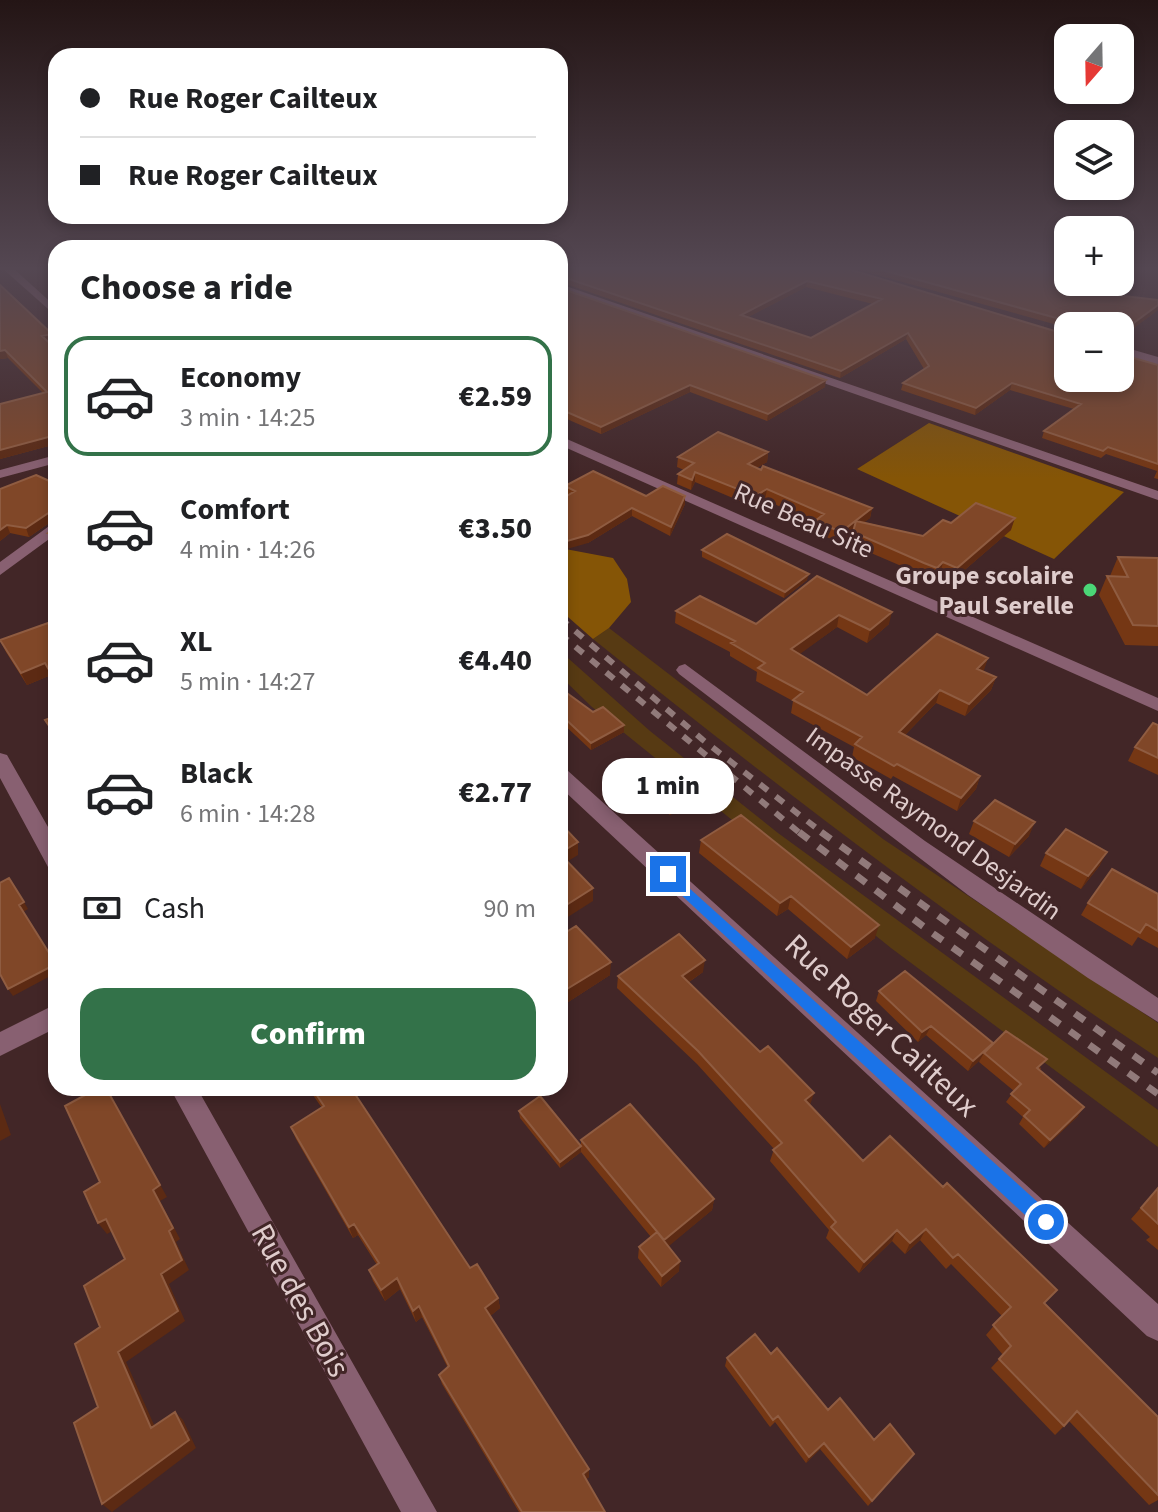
<!DOCTYPE html>
<meta charset="utf-8">
<style>
:root{--surface:#fff;--page:#f6f6f6;--text:#202124;--muted:#757577;--line:#e0e0e0;--accent:#337249}
body{margin:0;font-family:"Source Sans 3",sans-serif;background:var(--page);color:var(--text);height:100vh;display:flex;flex-direction:column;font-size:30px;white-space:nowrap}
*{box-sizing:border-box;margin:0}
p{font-size:26px;color:var(--muted)}
.icon{flex:none;width:44px;height:44px;fill:none;stroke:currentColor;stroke-width:2;stroke-linecap:round;stroke-linejoin:round}
.map{position:relative;flex:1;overflow:hidden}
.drawer{position:absolute;left:48px;top:240px;width:520px;height:856px;display:flex;flex-direction:column;background:var(--surface);border-radius:24px;box-shadow:0 4px 12px #0003}
.drawer>*{flex:none}
.guide{position:absolute;left:48px;top:48px;width:520px;height:176px;border-radius:24px;box-shadow:0 4px 12px #0003;display:grid;align-content:center;height:176px;padding:0 32px;background:var(--surface)}
.needle{width:52px;rotate:200deg}
.fabs{position:absolute;left:1054px;top:24px;display:grid;gap:16px}
.fabs a{display:grid;place-items:center;width:80px;height:80px;border-radius:16px;background:var(--surface);box-shadow:0 4px 12px #0003;font-size:40px}
.end{position:absolute;width:36px;height:36px;margin:-18px;border:10px solid #1a73e8;background:#fff;box-shadow:0 0 0 4px #fff}
.from{border-radius:50%}
.bubble{position:absolute;height:56px;border-radius:24px;background:var(--surface);box-shadow:0 4px 12px #0003;font-size:26px;font-weight:800;line-height:56px;text-align:center}
.guide b{display:flex;align-items:center;gap:28px;height:76px;font-size:30px}
.guide b+b{border-top:2px solid var(--line)}
.guide i{width:20px;height:20px;background:var(--text)}
ul{padding:0;list-style:none}
li{display:flex;align-items:center;gap:24px;height:120px;margin:0 16px 12px;padding:0 16px;border:4px solid transparent;border-radius:24px}
li div{flex:1}
li b{display:block;font-size:30px}
li em{font-style:normal;font-weight:800}
li.active{border-color:var(--accent)}
li>.icon{width:72px;height:72px;stroke-width:1.5}
h2{padding:0 32px;font-size:36px;line-height:96px}
.pay{display:flex;align-items:center;gap:20px;height:88px;padding:0 32px;font-size:30px}
.pay p{margin-inline-start:auto}
.action{display:flex;gap:16px;margin-top:auto;padding:16px 32px}
.action a{flex:1;height:92px;border-radius:24px;background:var(--accent);color:#fff;font-size:32px;font-weight:800;line-height:92px;text-align:center}
.map>svg:first-child{display:block}
.green{fill:#573a13}
.forest{fill:#855506}
.lines{fill:none;stroke-linecap:round;stroke-linejoin:round}
.minor{fill:#886071;fill-rule:evenodd}
.rail-far1{stroke:#917a7a;stroke-width:6;stroke-dasharray:10 10;stroke-linecap:butt}
.rail{stroke:#917a7a;stroke-width:7;stroke-dasharray:12 12;stroke-linecap:butt}
.wall{fill:#753714;fill-rule:evenodd}
.shaded-wall{fill:#5c2a13}
.building{fill:#804728;stroke:#8f5c41;stroke-width:2;fill-rule:evenodd}
.route{fill:#1a73e8}
.poi-dot{fill:#4bd677;stroke:#422627;stroke-width:3}
.labels{text-anchor:middle;stroke-width:6;stroke-linejoin:round;paint-order:stroke}
.street-label{font-size:26px;fill:#dfcccc;stroke:#422627}
.poi-label{font-size:26px;font-weight:bold;fill:#dfcccc;stroke:#422627;text-anchor:end}
.near-street-label{font-size:32px;fill:#dfcccc;stroke:#422627}
</style>
<div class="map">
<svg width="1158" height="1512" viewBox="0 0 1158 1512">
<rect width="100%" height="100%" fill="#422627"/>
<!-- green -->
<path class="green" d="M609,628l274,211 275,184v35c-196,-130 -382,-272 -565,-419z
M560,651l90,80 128,102 380,277v37l-267,-199 -299,-241 -32,-31z"/>
<!-- forest -->
<path class="forest" d="M929,423l195,69 -70,67 -197,-90z
M560,548l53,10 14,21 4,23 -22,26 -16,11 -33,-29z"/>
<g class="lines">
<!-- minor -->
<path class="minor" d="M2,268h11l43,39v9z
M578,268l-1,2 -17,5v-6z
M560,284l598,207v9l-598,-209z
M1120,346l38,11v8l-38,-11z
M560,436l598,262v13l-598,-266z
M56,455v8l-56,15v-8z
M56,521v13l-56,41v-13z
M685,664l240,177 233,157v24l-70,-44 -120,-83 -289,-221 -3,-4 3,-4z
M0,753l7,2 49,86v28l-8,-2 -48,-89z
M560,768l7,2 591,534v37l-11,-5 -587,-549z
M56,1004v24l-56,28v-24z
M170,1088h27l240,424h-36z"/>
<!-- rail-far1 -->
<path class="rail-far1" d="M560,618l143,122 121,94
M560,634l241,200"/>
<!-- rail -->
<path class="rail" d="M799,832l129,98 230,164
M821,832l337,241"/>
</g>
<!-- wall -->
<path class="wall" d="M44,268h12v10z
M845,268l223,110 90,-13v114l-4,-1 3,-7 -51,-17 -5,4 -59,-20 2,-7 30,-22 -64,-19 -35,25 -74,-25 2,-7 21,-14 -18,-30 -66,39 -280,-96v-11zM806,287l67,17 -62,34 -63,-21z
M852,268h291l-38,26 53,6v10l-38,28v-12h-52v2z
M0,285l54,56 -5,1 7,102 -56,15v-55l43,-11 -35,-35 -8,1z
M560,288l265,99 -58,34 -77,-29 -89,42 -41,-18z
M768,452l-1,10 -11,6 116,40 -2,10 -6,4 59,14 28,-13 60,7 -58,50 -13,-5 -6,5 -84,-36 3,-12 -14,10 -26,-10 2,-10 -50,-22 -11,7 -59,-25 -4,8 -14,-6 1,-10 6,-4 -7,-3 1,-10z
M56,484v58l-5,-1 -3,-8 8,-7 -1,-7 -26,18 -19,-4 -10,8v-52z
M565,486l81,10 39,8 -15,32 -38,-20 -44,27 -20,-47 -3,-2z
M702,550l105,30 -23,18 -82,-41z
M1118,557l40,1v88l-33,-1 -26,-50 8,-19h3z
M817,576l72,48 -22,19 -30,-16 -38,27 68,41 121,-37 -5,13 13,6 -5,13 -26,26 -29,-13 -31,32 75,41 -4,13 -19,22 -64,-35 -2,3 -39,-22 2,-10 -63,-34 2,-12 -37,-20 1,-9 -27,-16v-4l-55,-29 1,-12 80,13z
M56,636v49l-5,-10 -24,10 -21,-33 -6,-12z
M560,688l33,24 31,20 -33,18 -31,-29z
M56,716v24l-11,-20z
M1158,725v50l-30,-14 7,-14z
M628,783l73,7 -1,7 -30,18 -15,-12 -8,4 -19,-17z
M974,821l55,15 -20,21 -40,-23z
M701,840l174,98 -28,21 -59,-50 -11,7 -78,-63z
M1046,853l54,12 -19,24 -41,-23z
M1158,894v54l-20,-11 -6,9 -51,-31 7,-12z
M560,936l50,39 -48,31 -2,-3z
M703,972l-14,10 121,123 53,56 182,143 113,113v83l-9,5 -80,-84 -14,14 -64,-67 12,-13 -17,-20 16,-19 -51,-52 -5,5 -26,-29 -15,14 -13,-13 -33,32 -33,-35 3,-8 -59,-69 4,-12 -77,-85 -80,-76 1,-12z
M879,991l114,52 48,25 -1,2 38,46 -34,32 -25,-24 4,-7 -17,-15 8,-11 -35,-29 1,-2 -12,11 -42,-36 -8,7 -42,-41z
M308,1088h43l119,180 28,30 2,10 -10,8 99,161 -3,2 19,33h-86l-77,-128 -3,-9 9,-7 -26,-51 -6,5 -16,-33 -15,12 -12,-20 -4,-11 8,-5 -19,-30 -5,3 -57,-99 -5,-12 31,-19z
M519,1111l62,41 -21,16 -40,-50z
M581,1140l133,59 -2,11 -44,36 11,25 -18,16 -23,-29 1,-11 12,-10 -70,-85z
M1158,1188v62l-12,-10 4,-3 -19,-18z
M771,1354l57,56 46,30 40,14 -46,52 -48,-57 -14,14 -31,-41 -5,5 -45,-61 2,-8z"/>
<!-- shaded-wall -->
<path class="shaded-wall" d="M1136,268h7l-47,32 2,-7 17,-11h5v-3z
M807,281l-1,6 -66,34 1,-6z
M1158,305v5l-38,28v-5z
M908,333l-2,6 -66,39 1,-7z
M52,334l2,7 -9,2 -3,-7z
M5,350l3,8 -8,1v-8z
M826,380l-1,7 -58,34 1,-7z
M1012,383l-2,7 -35,25 1,-7z
M690,385v7l-89,42v-7z
M56,435v9l-56,15v-9z
M768,452l-1,10 -21,12 2,-10z
M695,472v10l-4,8 1,-10z
M767,489l-2,11 -11,7 1,-11z
M685,496v8l-15,32 1,-9z
M632,508v8l-44,27 -28,8v-8z
M872,508l-2,10 -31,24 2,-10z
M53,510l3,8 -27,19 -3,-9z
M1015,518l-4,12 -58,50 4,-12z
M7,525l3,8 -10,8v-11z
M943,562l-3,13 -6,5 3,-12z
M809,574l-2,6 -23,18 1,-6z
M892,612l-3,12 -22,19 3,-13z
M839,615l-2,12 -48,35 2,-13z
M988,658l-4,12 -11,11 4,-12z
M45,663l6,12 -24,10 -6,-12z
M996,677l-5,13 -26,26 4,-12z
M940,690l-4,13 -40,41 3,-12z
M624,725v7l-33,18v-7z
M980,776l-4,13 -19,22 4,-13z
M701,790l-1,7 -30,18v-6z
M656,796l-1,7 -8,4v-6z
M1035,822l-6,14 -20,21 6,-13z
M578,842v13l-18,11v-13z
M1107,852l-7,13 -19,24 7,-13z
M593,888v13l-33,21v-13z
M791,896l-3,13 -11,7 3,-13z
M24,902l4,7 -5,3 -4,-7z
M879,925l-4,13 -28,21 4,-12z
M705,960l-2,12 -23,16 2,-12z
M611,962l-1,13 -48,31v-14z
M56,964v9l-43,23 -5,-7z
M931,1026l-5,9 -8,7 4,-10z
M993,1043l-9,10 -4,7 -12,11 5,-10z
M106,1088l61,109 -7,4 20,38 -4,3 13,28 -20,14 16,37 -59,41 33,74 -8,-8 -33,-76 43,-78 -8,-84z
M814,1093l-4,12 -5,-5z
M0,1104l11,31 -11,6z
M1084,1107l-6,9 -34,32 6,-8z
M581,1146v6l-21,16v-6z
M714,1199l-2,11 -49,41 1,-11z
M106,1219l8,11 -7,4 -9,-11z
M354,1224l4,11 -5,3 -4,-11z
M926,1229l-6,11 -15,14 5,-11z
M897,1230l-5,11 -33,32 5,-11z
M680,1261l-1,10 -18,16 1,-11z
M397,1278l3,11 -15,12 -4,-11z
M498,1298l2,10 -13,11 -2,-11z
M419,1306l3,11 -6,5 -3,-11z
M175,1412l8,8 13,28 -84,64 -10,-8z
M824,1443l-4,6 -14,14 3,-6z
M589,1469v8l-6,5v-8z"/>
<!-- building -->
<path class="building" d="M48,268h8v6z
M575,268h270l223,67v43h52v-24l38,11v99l-50,-17 -5,4 -59,-20 37,-27 -69,-21 -36,25 -73,-25 26,-17 -21,-33 -67,38 -281,-95v-5zM807,281l75,18 -71,39 -70,-23z
M875,268h193v14h47l-17,11 60,7v5l-38,28v-7h-48l-1,-4z
M1120,268h16l-16,11z
M0,285l52,49 -10,2 14,13v86l-56,15v-46l47,-12 -42,-42 -5,1z
M560,288l266,92 -58,34 -78,-29 -89,42 -41,-18z
M718,432l50,20 -20,12 13,6 2,-4 109,42 -31,24 -26,-11 9,-7 -57,-25 -12,7 -60,-24 -3,8 -14,-6 16,-11 -16,-6z
M593,471l53,25 17,-10 22,10 -14,31 -39,-19 -44,27 -28,8v-43l15,-9 -10,-5z
M36,475l20,9v50l-8,-1 8,-7 -3,-16 -27,18 -19,-3 -7,5v-41z
M976,503l39,15 -58,50 -14,-6 -6,6 -13,-5 -71,-31 3,-11 67,15 20,-16 8,3z
M727,534l82,40 -24,18 -83,-42z
M1118,557l40,1v68l-25,-1 -26,-49 21,1z
M817,576l75,36 -22,18 -31,-15 -48,34 76,46 70,-61 51,24 -11,11 19,8 -27,27 -29,-14 -41,42 81,44 -19,22 -64,-34 -3,2 -39,-22 7,-7 -69,-37 10,-8 -45,-24 7,-5 -34,-20 4,-2 -59,-30 24,-15 56,28z
M48,623l8,13v46l-11,-19 -24,10 -21,-33z
M560,688l33,24 10,-5 21,18 -33,18 -31,-29z
M56,716v20l-11,-16z
M1153,723l5,2v33l-23,-11z
M667,761l34,29 -31,19 -14,-13 -9,5 -19,-18z
M995,800l40,22 -20,22 -41,-23z
M741,815l138,110 -28,22 -60,-51 -11,7 -79,-63z
M560,823l18,19 -18,11z
M1066,829l41,23 -19,24 -42,-23z
M560,854l33,34 -33,21z
M1112,869l46,25v37l-12,-7 -6,9 -52,-30z
M9,878l15,24 -5,3 37,59 -48,25 -8,-15v-91z
M576,926l35,36 -49,30 -2,-2v-54z
M679,934l26,26 -23,16 78,76 8,-6 46,47 -9,7 58,61 27,-25 53,51 4,-4 110,107 -13,13 114,114v78l-81,-84 -13,15 -65,-67 12,-13 -18,-21 18,-18 -53,-53 -5,4 -27,-29 -16,14 -13,-13 -33,32 -33,-35 5,-5 -63,-72 9,-7 -84,-92 -80,-75z
M905,971l88,72 -20,18 -42,-35 -9,6 -43,-41z
M1006,1031l41,28 -10,9 47,39 -34,33 -26,-24 6,-6 -19,-16 10,-10 -37,-31z
M98,1088h8l54,97 -7,5 20,38 -4,3 13,29 -21,14 17,37 -60,41 33,76 24,-16 14,28 -87,64 -28,-81 24,-16 -23,-63 25,-17 -16,-41 41,-27 -19,-40 -8,4 -14,-31 16,-10 -35,-76z
M312,1088h39l119,180 7,-4 21,34 -13,10 104,161 -6,5 22,38h-83l-83,-137 10,-9 -30,-60 -6,5 -16,-33 -16,12 -12,-20 10,-7 -25,-39 -5,3 -58,-100 33,-21z
M540,1096l41,50 -21,16 -41,-51z
M630,1104l84,95 -50,41 -83,-100z
M1158,1188v36l-17,-16z
M657,1232l23,29 -18,15 -23,-29z
M755,1334l16,20 6,-6 51,62 12,-12 34,42 16,-16 24,30 -42,47 -48,-58 -15,14 -31,-41 -5,4 -46,-62z"/>
<!-- sky -->
<linearGradient id="sky" x2="0" y2="1"><stop stop-color="#241515"/><stop offset="0.56" stop-color="#544752"/><stop offset="1" stop-color="#544752" stop-opacity="0"/></linearGradient>
<rect width="1158" height="479" fill="url(#sky)"/>
<!-- route -->
<path class="route" d="M668,869l384,346v13h-13l-376,-350v-8z"/>
<!-- markers -->
<circle class="poi-dot" cx="1090" cy="590" r="8"/>
<g class="labels">
<!-- street labels -->
<g class="street-label">
<text transform="translate(804 520) rotate(24)" y="9">Rue Beau Site</text>
<text transform="translate(934 823) rotate(36)" y="9">Impasse Raymond Desjardin</text>
</g>
<!-- poi labels -->
<g class="poi-label">
<text x="1074" y="584">Groupe scolaire<tspan x="1074" dy="30">Paul Serelle</tspan></text>
</g>
<!-- near-street labels -->
<g class="near-street-label">
<text transform="translate(882 1025) rotate(43)" y="11">Rue Roger Cailteux</text>
<text transform="translate(301 1300) rotate(61)" y="11">Rue des Bois</text>
</g>
</g>
</svg>
<div class="fabs">
<a><svg class="needle" viewBox="-14 -14 28 28"><path d="M0-13l5 13h-10z" fill="#e53935"/><path d="M0 13l5-13h-10z" fill="#757577"/></svg></a>
<a><svg class="icon" aria-label="layers" viewBox="0 0 24 24"><path d="M12 4l9 5-9 5-9-5zM3 14l9 5 9-5"/></svg></a>
<a>+</a>
<a>−</a>
</div>
<i class="end from" style="left:1046px;top:1222px"></i>
<i class="end" style="left:668px;top:874px"></i>
<div class="bubble" style="left:602px;top:758px;width:132px">1 min</div>
<div class="guide">
<b><i class="from"></i>Rue Roger Cailteux</b>
<b><i></i>Rue Roger Cailteux</b>
</div>
<section class="drawer">
<h2>Choose a ride</h2>
<ul>
<li class="active"><svg class="icon" aria-label="car" viewBox="0 0 24 24"><path d="M5 17H2v-5l4-1 3-4h7l3 4 3 1v5h-3M9 17h6M6 11h13"/><circle cx="7" cy="17" r="2"/><circle cx="17" cy="17" r="2"/></svg><div><b>Economy</b><p>3 min · 14:25</p></div><em>€2.59</em></li>
<li><svg class="icon" aria-label="car" viewBox="0 0 24 24"><path d="M5 17H2v-5l4-1 3-4h7l3 4 3 1v5h-3M9 17h6M6 11h13"/><circle cx="7" cy="17" r="2"/><circle cx="17" cy="17" r="2"/></svg><div><b>Comfort</b><p>4 min · 14:26</p></div><em>€3.50</em></li>
<li><svg class="icon" aria-label="car" viewBox="0 0 24 24"><path d="M5 17H2v-5l4-1 3-4h7l3 4 3 1v5h-3M9 17h6M6 11h13"/><circle cx="7" cy="17" r="2"/><circle cx="17" cy="17" r="2"/></svg><div><b>XL</b><p>5 min · 14:27</p></div><em>€4.40</em></li>
<li><svg class="icon" aria-label="car" viewBox="0 0 24 24"><path d="M5 17H2v-5l4-1 3-4h7l3 4 3 1v5h-3M9 17h6M6 11h13"/><circle cx="7" cy="17" r="2"/><circle cx="17" cy="17" r="2"/></svg><div><b>Black</b><p>6 min · 14:28</p></div><em>€2.77</em></li>
</ul>
<div class="pay"><svg class="icon" aria-label="cash" viewBox="0 0 24 24"><path d="M3 7h18v10H3z"/><circle cx="12" cy="12" r="2"/></svg>Cash<p>90 m</p></div>
<div class="action"><a>Confirm</a></div>
</section>
</div>
